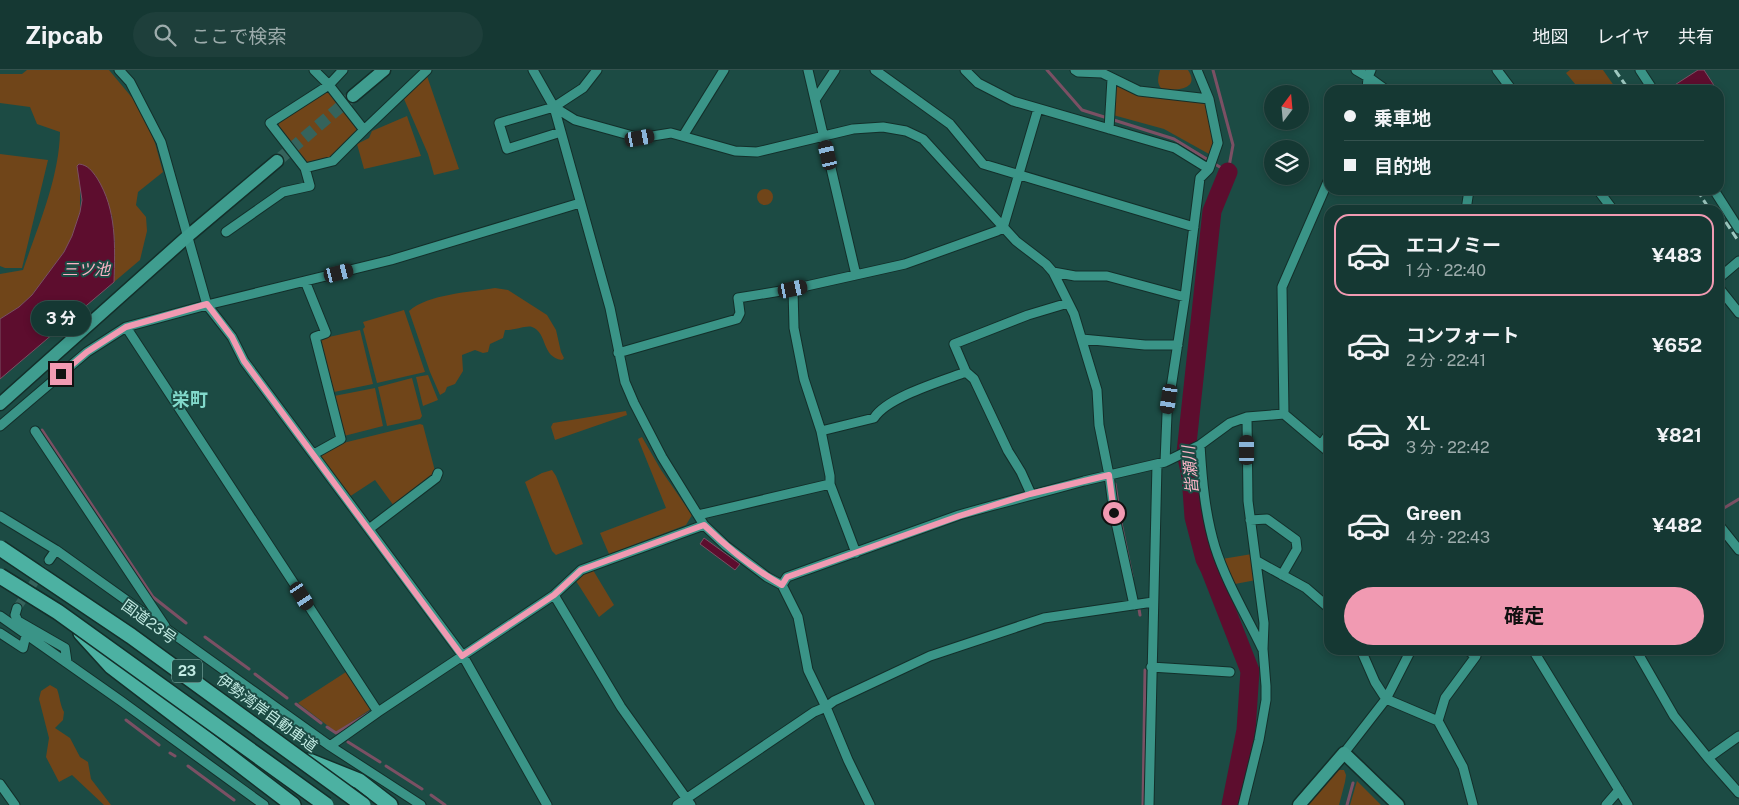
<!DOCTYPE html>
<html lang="ja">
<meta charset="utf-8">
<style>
:root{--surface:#153833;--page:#1e3f3b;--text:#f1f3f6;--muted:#9dacac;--line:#34524e;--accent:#f19ab2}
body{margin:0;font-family:"Public Sans","Noto Sans JP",sans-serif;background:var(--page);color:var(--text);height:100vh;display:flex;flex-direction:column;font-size:19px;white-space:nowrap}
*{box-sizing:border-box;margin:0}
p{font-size:16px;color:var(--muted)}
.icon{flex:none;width:28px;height:28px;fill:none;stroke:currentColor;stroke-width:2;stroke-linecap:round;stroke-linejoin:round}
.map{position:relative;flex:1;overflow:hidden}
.side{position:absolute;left:1324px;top:135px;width:400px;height:450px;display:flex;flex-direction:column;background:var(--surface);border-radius:15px;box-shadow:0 2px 8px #0003,0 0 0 1px var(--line)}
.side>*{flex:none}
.guide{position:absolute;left:1324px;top:15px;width:400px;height:110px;border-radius:15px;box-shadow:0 2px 8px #0003,0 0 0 1px var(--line);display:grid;align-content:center;height:110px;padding:0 20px;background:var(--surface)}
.needle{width:32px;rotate:16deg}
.controls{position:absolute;left:1264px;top:15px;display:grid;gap:10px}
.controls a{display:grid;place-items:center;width:45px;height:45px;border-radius:50%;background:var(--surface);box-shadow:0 2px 8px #0003,0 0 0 1px var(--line);font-size:25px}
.end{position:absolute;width:22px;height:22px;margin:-11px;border:6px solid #f19ab2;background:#111;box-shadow:0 0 0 2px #111}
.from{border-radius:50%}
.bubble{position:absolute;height:35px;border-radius:18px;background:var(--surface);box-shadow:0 2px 8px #0003,0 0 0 1px var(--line);font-size:16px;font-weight:700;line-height:35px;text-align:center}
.car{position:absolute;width:15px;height:30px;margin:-15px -8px;border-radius:6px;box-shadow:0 0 4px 1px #0007;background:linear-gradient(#222 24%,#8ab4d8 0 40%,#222 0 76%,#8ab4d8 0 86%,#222 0)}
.guide b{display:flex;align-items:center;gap:18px;height:48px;font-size:19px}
.guide b+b{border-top:1px solid var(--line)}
.guide i{width:12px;height:12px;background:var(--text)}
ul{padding:9px 0 0;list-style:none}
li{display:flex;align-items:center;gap:15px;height:82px;margin:0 10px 8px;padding:0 10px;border:2px solid transparent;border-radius:15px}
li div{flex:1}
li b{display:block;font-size:19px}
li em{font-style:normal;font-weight:700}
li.active{border-color:var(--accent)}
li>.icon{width:45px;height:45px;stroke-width:1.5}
.button{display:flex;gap:10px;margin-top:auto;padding:10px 20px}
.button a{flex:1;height:58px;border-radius:30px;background:var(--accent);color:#111;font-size:20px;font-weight:700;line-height:58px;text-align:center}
header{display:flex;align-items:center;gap:30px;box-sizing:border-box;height:70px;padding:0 25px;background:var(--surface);border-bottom:1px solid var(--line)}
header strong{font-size:24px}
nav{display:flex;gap:28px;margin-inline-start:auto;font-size:18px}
.search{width:350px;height:45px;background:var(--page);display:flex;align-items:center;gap:12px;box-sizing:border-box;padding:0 18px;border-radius:28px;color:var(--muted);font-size:19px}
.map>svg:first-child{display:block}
.green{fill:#704519}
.water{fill:#5d0d2e;stroke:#7b5064}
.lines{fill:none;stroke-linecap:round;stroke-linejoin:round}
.stream{stroke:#7b5064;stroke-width:3}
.river{stroke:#5d0d2e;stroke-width:19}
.street-tunnel{stroke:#35635c;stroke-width:9;stroke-dasharray:9 4.5;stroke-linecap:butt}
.secondary-tunnel{stroke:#35635c;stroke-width:12;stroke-dasharray:12 6;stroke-linecap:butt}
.street-casing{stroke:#132f2a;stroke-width:11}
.secondary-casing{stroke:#132f2a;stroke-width:15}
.highway-casing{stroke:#132f2a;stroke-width:18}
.street{stroke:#3a9487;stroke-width:9}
.secondary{stroke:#3f9d8f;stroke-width:12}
.highway{stroke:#4cb1a2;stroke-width:15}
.rail{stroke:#9ec8c0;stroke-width:3;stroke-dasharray:8 4;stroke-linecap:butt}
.highway-bridge-casing{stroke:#132f2a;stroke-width:18;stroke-linecap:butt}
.highway-bridge{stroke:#4cb1a2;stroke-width:15}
.route{stroke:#f19ab2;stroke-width:6}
.labels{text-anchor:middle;stroke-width:4;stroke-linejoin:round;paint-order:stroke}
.shield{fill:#1c4b44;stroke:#90bbb3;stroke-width:1}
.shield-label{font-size:14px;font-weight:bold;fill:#c2ebe3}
.street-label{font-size:15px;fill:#c2ebe3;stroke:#1c4b44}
.water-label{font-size:16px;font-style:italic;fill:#fab3c5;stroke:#1c4b44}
.quarter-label{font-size:18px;font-weight:bold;fill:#82d9cb;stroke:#1c4b44}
</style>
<header>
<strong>Zipcab</strong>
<div class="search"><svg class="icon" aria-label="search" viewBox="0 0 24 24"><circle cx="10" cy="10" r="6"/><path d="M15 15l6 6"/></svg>ここで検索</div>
<nav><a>地図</a><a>レイヤ</a><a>共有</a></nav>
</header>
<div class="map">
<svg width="1739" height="735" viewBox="0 0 1739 735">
<rect width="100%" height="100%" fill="#1c4b44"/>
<!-- green -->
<path class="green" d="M27,0h82l30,36 16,37 8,29 -25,20 -2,13 10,12 1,14 -7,29 -26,22 1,-37 -3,-30 -32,-31v28l-7,24 -9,16 -32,43 -13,12 -19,12v-45l23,-4c15,-44 36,-91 37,-138l-23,-8 -7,-17 -30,-4v-29h22z
M1160,0h28c13,20 -13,20 -25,20 -7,-6 -5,-12 -3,-20z
M1570,0h33l14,20h-37l-14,-17z
M427,6l32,93 -25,6 -6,-21 -24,-55z
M1117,15l16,9 74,10 7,35 -5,15 -45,-25 -51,-14 1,-28z
M325,23h4l27,34v6l-25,24 -24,5 -29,-35 2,-6z
M407,46l14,40 -57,13 -7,-25 12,-6 3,-7z
M0,84l48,6 -26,108h-17l-5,-2z
M757 127a8 8 0 1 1 16 0a8 8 0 1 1-16 0Z
M495,218l13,2 39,25 9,15 5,22 3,6 -2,2c-21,-3 -14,-27 -30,-33 -6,-2 -19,4 -27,3l-2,8 -13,6 -2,8 -5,1 -8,-3 -13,5 1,16 -8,13 -8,3 -2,5 -5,3 -10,-23 -21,-61c19,-17 62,-19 86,-23z
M404,240l21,62 -48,11 -14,-54 2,-2 -2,-5z
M360,260l13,54 -39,8 -14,-53z
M428,305l10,25 -15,6 -7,-29z
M412,308l10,38 -2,3 -33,7 -9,-39z
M375,318l8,38 -39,10 -10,-40z
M626,341l1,4 -72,25 -4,-13 2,-4z
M420,354l3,1 12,46 -2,5 -39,30 -19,-26 -26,17 -28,-38v-3l18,-12z
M642,367l19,33 31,45 -6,10 -77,29 -9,-21 66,-25 -28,-69z
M552,400l4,6 27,68 -27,11 -4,-4 -27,-69 17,-9z
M1252,484l4,26 -21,4 -13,-25z
M593,500l21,35 -15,12 -23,-36 9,-8z
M346,602l25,37 -35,23 -38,-29z
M50,615l7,4c3,8 3,16 7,23l-1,8 -8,8 15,10 10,19 8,5 3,17 20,26h-7l-32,-30 -13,7 -13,-25 3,-19 -10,-39 2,-8z
M1338,700h6l2,5 -1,7 -6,23h-31z
M1357,711l24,24h-31z"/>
<!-- water -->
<path class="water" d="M1698,0h6l13,20h-45l-2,-2z
M79,94c9,1 13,7 18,14 20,32 18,68 17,104l-114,97v-60l19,-12 13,-12 32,-43 8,-16 8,-24 2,-12 -5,-34z
M704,468l36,26 -5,6 -35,-26z"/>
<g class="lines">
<!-- stream -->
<path class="stream" d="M1047,0l35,40 92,29 54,33 5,-27 -20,-75
M42,360l111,167 33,26
M1115,414l6,39 11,53
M1719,441l20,-12
M1139,539l1,6
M205,567l44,32
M255,604l32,24
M296,634l25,19
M126,650l33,25
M327,657l9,6 33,-20
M348,672l32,20
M170,683l5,3
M188,696l46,34
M386,696l36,23
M431,725l14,10
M1143,735l2,-135
M1347,735l6,-22"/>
<!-- river -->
<path class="river" d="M1228,102l-16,39 -26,242 5,23 3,41 11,42 5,10 40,102 -4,59 -15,75"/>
<!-- street-tunnel -->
<path class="street-tunnel" d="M17,538l32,-48"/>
<!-- secondary-tunnel -->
<path class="secondary-tunnel" d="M277,91l76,-65"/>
<defs>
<path id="street" d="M119,0l11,12 31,60 46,163 25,32 12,24 219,295 84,149
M343,0l-14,15 35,45 63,-60
M533,0l21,37 56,201 15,74 9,21 28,54 42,68 22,21 41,31 15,8 16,32 10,53 18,37 22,53 22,45
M808,0l48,205
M875,0l75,54 33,40 211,63
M965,0l13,13 35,18 162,47 34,21 -9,9 -15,119 -18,117 -2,48
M1075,0l3,2 24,1 37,18 70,8
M1197,0l12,29 9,44 -9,26
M1356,0l12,7 18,13
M1497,0l15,20
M1640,0l13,20
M1367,20l1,-13 3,-7
M815,30l20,-30
M554,37l21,13 65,18 31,-5 64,18 22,1 96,-23 30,-2 23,4 17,8 93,102 30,23 7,8 21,42 23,76 2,35 10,50 5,38 20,92
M1109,59l3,-50
M561,62l-54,17 -8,-26 55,-16 29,-19 14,-18
M683,66l41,-66
M305,98l-35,-45 59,-38 -15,-15
M1598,120l15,20
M1714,120l25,39
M1466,140l3,-20
M226,162l57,-40 27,-6 -5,-18 28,-7 31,-31
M1053,202l22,4h32l78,21
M1719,208l20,-17
M305,211l21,52 -11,4 26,102 -27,15
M1719,218l20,25
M793,219l1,39 10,51 17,52 9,45v8l26,69
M126,257l252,385
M1082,269l63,6h33
M618,283l119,-34 3,-6 -2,-15 55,-9 112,-25 92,-33 6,-3 35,-119
M1284,344l-2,-127 47,-108
M0,356l87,-74 39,-25 81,-22 184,-45 189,-57
M35,361l130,195
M821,361l53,-13c13,-21 68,-37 92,-46
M1200,375c2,34 5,69 15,102 11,35 31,68 47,101
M1321,375l8,-11
M1031,424l-10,-22 -13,-21 -34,-72 -8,-7 -12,-28 74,-29 40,-12
M698,445l132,-31
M0,446l56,34 274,196 91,59
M1250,450l17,-1 29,21 1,9 -15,26
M1719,455l20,25
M369,459l67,-51 2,-5
M49,490l7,-10
M1257,491l49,27 23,20
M782,515l5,-8 172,-62 32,-9 93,-25 81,-19 35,-17 30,-22 17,-6 37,-3 45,38
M554,525l67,112 70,98
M17,538l-2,7 3,6 47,27 2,14
M0,546l121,85 143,104
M0,563l23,15 3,-13
M1361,580l14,32 11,17 52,22 25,46 10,38
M1533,580l95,155
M1636,580l38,66 34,42 31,35
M1151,597l79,5
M1438,651l7,-23 31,-42 -9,-6
M330,676l48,-34 176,-117 27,-25 123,-45
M1344,683l42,-54 25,-49
M1708,688l31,-22
M0,714l15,21
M677,735l137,-93 12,-5 8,-6 96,-45 114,-38 109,-16
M1149,735l8,-341
M1243,735l16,-65 7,-40v-14l-3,-37 1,-26 -16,-122 -1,-84
M1606,735l13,-15"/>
<path id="secondary" d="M353,26l31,-26
M0,334l188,-168 89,-75
M1299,735l45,-52 54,52"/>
<path id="highway" d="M81,563l30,33 182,139
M309,691l50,20 31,24"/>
</defs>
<!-- street casing -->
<use href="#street" class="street-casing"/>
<!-- secondary casing -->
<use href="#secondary" class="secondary-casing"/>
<!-- highway casing -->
<use href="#highway" class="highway-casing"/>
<!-- street -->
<use href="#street" class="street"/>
<!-- secondary -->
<use href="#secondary" class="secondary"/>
<!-- highway -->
<use href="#highway" class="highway"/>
<!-- rail -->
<path class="rail" d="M1615,0l14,20
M1697,120l13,20
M1719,142l20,30"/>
<defs>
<path id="highway-bridge" d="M0,478l131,88 232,169
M0,506l58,36 268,193"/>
</defs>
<!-- highway-bridge casing -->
<use href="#highway-bridge" class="highway-bridge-casing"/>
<!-- highway-bridge -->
<use href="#highway-bridge" class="highway-bridge"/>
</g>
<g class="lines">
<!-- route -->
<path class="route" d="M61,304l26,-22 39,-25 81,-23 25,33 12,24 218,295 92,-61 27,-25 123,-45c24,23 49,44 78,60l5,-8 172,-61 71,-22 79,-19 5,38"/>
</g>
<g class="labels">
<!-- shield labels -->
<rect class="shield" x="172" y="589.5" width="30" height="23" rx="4"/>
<g class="shield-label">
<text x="187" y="606">23</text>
</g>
<!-- street labels -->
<g class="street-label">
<text transform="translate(149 552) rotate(36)" y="5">国道23号</text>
<text transform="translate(267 643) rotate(36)" y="5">伊勢湾岸自動車道</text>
</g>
<!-- water labels -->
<g class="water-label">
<text x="86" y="205">三ツ池</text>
<text transform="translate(1190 400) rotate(-95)" y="6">皆瀬川</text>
</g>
<!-- quarter labels -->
<g class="quarter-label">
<text x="190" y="336">栄町</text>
</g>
</g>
</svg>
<div class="controls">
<a><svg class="needle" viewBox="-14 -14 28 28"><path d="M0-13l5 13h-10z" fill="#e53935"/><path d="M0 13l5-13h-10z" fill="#9dacac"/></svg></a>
<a><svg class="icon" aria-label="layers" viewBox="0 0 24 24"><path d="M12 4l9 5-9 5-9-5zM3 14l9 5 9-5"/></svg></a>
</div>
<i class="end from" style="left:1114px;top:443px"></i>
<i class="end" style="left:61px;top:304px"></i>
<div class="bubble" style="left:31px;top:231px;width:60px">3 分</div>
<i class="car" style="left:640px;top:68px;rotate:80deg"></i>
<i class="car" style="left:828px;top:85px;rotate:347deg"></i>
<i class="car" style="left:339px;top:203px;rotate:76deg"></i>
<i class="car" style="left:793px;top:219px;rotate:78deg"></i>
<i class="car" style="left:1169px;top:329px;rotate:189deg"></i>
<i class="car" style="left:1247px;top:380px;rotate:0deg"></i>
<i class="car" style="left:302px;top:526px;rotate:147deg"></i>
<div class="guide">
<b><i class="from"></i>乗車地</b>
<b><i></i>目的地</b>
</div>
<section class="side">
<ul>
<li class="active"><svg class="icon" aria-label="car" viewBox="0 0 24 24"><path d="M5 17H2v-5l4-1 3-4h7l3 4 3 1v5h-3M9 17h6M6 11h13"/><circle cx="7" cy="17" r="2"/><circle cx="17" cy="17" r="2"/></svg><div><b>エコノミー</b><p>1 分 · 22:40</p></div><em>¥483</em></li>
<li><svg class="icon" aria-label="car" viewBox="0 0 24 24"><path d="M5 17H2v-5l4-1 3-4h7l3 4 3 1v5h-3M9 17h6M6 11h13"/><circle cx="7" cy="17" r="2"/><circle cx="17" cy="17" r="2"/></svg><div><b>コンフォート</b><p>2 分 · 22:41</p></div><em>¥652</em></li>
<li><svg class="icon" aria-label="car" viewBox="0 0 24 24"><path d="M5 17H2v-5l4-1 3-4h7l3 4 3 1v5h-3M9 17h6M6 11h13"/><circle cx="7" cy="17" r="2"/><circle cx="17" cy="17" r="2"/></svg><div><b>XL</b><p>3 分 · 22:42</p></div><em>¥821</em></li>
<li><svg class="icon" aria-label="car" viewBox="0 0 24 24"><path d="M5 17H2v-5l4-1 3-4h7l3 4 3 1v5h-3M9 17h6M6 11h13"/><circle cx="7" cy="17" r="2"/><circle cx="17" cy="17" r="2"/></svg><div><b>Green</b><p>4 分 · 22:43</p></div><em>¥482</em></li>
</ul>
<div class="button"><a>確定</a></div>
</section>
</div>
